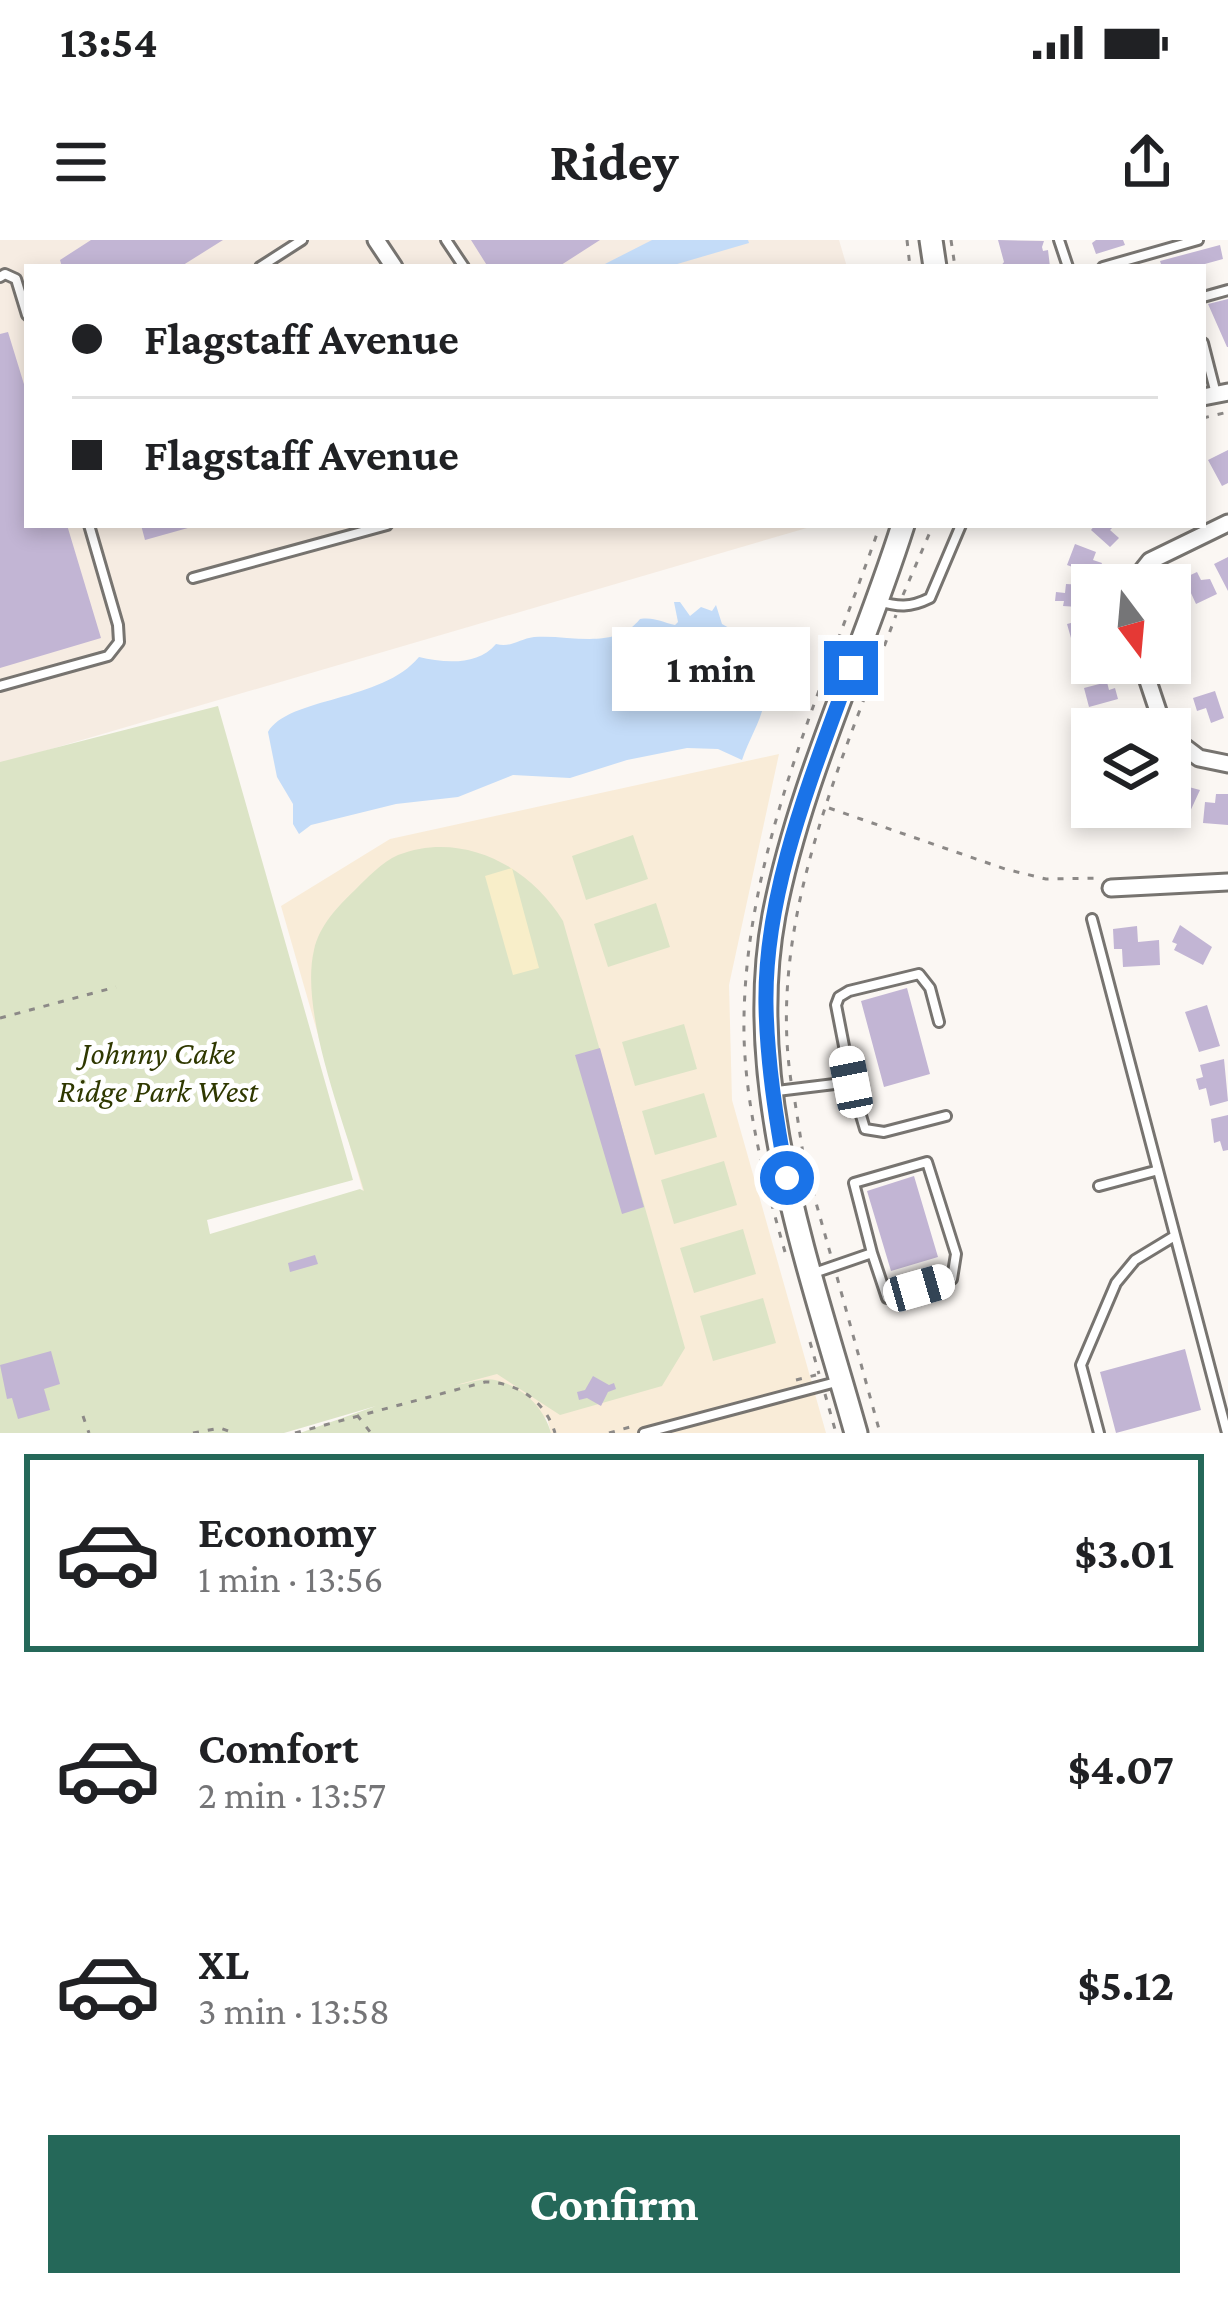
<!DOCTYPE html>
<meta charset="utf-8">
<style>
:root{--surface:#fff;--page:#f6f6f6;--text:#202124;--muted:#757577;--line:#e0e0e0;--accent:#256859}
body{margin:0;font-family:"Crimson Pro",serif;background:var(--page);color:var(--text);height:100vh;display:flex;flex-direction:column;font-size:45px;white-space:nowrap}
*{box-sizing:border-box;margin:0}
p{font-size:39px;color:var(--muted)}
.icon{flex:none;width:66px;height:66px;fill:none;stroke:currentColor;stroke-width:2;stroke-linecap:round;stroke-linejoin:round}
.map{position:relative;height:1193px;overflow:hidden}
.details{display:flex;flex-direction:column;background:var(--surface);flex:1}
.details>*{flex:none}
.guide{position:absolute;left:24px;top:24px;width:1182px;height:264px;border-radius:0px;box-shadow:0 6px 18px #0003;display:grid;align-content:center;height:264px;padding:0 48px;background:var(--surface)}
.needle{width:78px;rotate:164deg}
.buttons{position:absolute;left:1071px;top:324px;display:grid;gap:24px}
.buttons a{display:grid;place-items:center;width:120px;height:120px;border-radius:0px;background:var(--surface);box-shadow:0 6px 18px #0003;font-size:60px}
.end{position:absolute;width:54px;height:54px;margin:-27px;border:15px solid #1a73e8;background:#fff;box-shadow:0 0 0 6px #fff}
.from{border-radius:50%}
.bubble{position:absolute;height:84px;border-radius:0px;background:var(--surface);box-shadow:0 6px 18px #0003;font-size:39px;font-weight:700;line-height:84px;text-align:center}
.car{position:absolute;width:36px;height:72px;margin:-36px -18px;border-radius:15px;box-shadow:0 0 9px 3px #0007;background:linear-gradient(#fff 24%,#345 0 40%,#fff 0 76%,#345 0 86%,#fff 0)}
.guide b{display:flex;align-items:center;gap:42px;height:114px;font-size:45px}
.guide b+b{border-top:3px solid var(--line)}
.guide i{width:30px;height:30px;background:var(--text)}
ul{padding:21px 0 0;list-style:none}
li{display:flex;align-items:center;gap:36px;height:198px;margin:0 24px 18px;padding:0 24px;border:6px solid transparent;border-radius:0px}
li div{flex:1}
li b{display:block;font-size:45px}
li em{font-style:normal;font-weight:700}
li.selected{border-color:var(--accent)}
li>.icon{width:108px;height:108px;stroke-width:1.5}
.primary-button{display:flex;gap:24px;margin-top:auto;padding:24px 48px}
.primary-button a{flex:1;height:138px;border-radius:0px;background:var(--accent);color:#fff;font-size:48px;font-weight:700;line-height:138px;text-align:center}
.status{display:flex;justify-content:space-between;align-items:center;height:84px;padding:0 60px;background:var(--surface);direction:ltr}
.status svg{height:33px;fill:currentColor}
header{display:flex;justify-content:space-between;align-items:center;height:156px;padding:0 48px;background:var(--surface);font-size:54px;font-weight:700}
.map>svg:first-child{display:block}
.built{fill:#f6ece2}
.education{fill:#f9ecd8}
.green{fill:#dce4c6}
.sand{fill:#f8eec9}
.water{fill:#c4dcf8}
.building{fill:#c2b5d4}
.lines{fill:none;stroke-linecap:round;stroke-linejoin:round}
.lane-casing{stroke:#777470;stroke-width:14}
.street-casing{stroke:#777470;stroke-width:21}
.secondary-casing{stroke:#777470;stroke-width:27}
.path{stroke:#8c8987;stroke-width:3;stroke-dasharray:6 9;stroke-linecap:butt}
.lane{stroke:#fff;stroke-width:8}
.street{stroke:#fff;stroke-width:15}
.secondary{stroke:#fff;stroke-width:21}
.route{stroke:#1a73e8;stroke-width:15}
.labels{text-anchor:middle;stroke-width:10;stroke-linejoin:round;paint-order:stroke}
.park-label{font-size:33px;font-style:italic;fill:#2f3800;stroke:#fff}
</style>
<div class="status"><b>13:54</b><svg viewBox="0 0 49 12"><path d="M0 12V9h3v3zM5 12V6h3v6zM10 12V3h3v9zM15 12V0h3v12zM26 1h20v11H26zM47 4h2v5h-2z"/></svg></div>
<header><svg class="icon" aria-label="menu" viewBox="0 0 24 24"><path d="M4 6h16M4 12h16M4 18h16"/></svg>Ridey<svg class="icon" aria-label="share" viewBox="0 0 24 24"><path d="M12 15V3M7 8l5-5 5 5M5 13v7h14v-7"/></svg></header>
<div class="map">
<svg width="1228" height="1193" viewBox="0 0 1228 1193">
<rect width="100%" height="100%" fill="#fbf7f3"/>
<!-- built -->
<path class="built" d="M0,0h839l8,27h-820v258h790l-817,239z"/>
<!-- education -->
<path class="education" d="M779,514l-50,231 3,115 94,333h-275l-4,-15 -126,-25 -140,-487 109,-67z"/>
<!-- green -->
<path class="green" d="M218,466l135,474 -146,40 3,14 150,-45 4,2c-18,-64 -65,-178 -50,-241 5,-24 24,-44 41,-60 12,-12 27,-28 43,-35 64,-25 132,11 165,66l122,427 -23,38 -102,29 -63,-41 -41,11c11,-1 28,-8 39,-5 27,6 49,27 56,53h-251l76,-27 -92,27h-284v-671z
M633,595l15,44 -62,21 -14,-44z
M656,663l14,44 -62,20 -14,-43z
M684,784l13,45 -62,17 -13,-44z
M704,853l13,44 -62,18 -13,-44z
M724,921l13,44 -63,19 -13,-44z
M743,989l13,45 -62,19 -14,-45z
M763,1058l13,45 -63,18 -13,-45z"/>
<!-- sand -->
<path class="sand" d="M512,628l27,100 -26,7 -28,-99z"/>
<!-- water -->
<path class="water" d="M652,0h96l1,3 -82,24h-68z
M674,362h6l10,14 11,-9 11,4 4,-6 6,19 18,10 -4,12 8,14 1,14 9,8 10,-8c7,35 -12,56 -22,86l-24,-11 -31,-1 -60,12 -57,18 -57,-3 -55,22 -62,7 -85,21 -12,9 -6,-10v-20l-16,-27 -9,-45c20,-35 114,-30 151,-75 25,6 59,9 77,-13 15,4 23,-5 38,-7 36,-3 80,14 106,-18 15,-2 21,3 35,6l3,-3z"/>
<!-- building -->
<path class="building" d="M91,0h132l-43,27h-118l-2,-7z
M471,0h129l-42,27h-70z
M998,0l46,1 -2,6 1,4 5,-1 2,17h-50l4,-5z
M1096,0h27l2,5 -29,9 -4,-11z
M1220,5l3,14 -29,8h-32l-2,-6z
M1228,59v48h-1l-19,-43z
M8,92l19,62v131h40l34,113 -101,30v-334z
M1228,210v33l-6,3 -14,-26z
M141,285h54v1l-50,14z
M1095,285h20l-5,5 9,8 -9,9 -19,-17z
M1075,304l21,8 -3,8 9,3 -5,13 -30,-11z
M1228,317v34l-14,-27z
M1197,332l4,8 9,-1 7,15 -21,10 -12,-26z
M1179,341l12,26 -21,10v-32z
M1066,344l19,1v9h7v14l-29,-2 1,-5h-9l1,-9 9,1z
M1090,378l2,22 -19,5 -6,-21z
M1092,412v11h15l2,8 -25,7 -6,-22z
M1107,442l2,8 6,-2 3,11 -29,8 -5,-19z
M1215,451l9,27 -13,5 -5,-15 -9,3 -4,-13z
M1120,470l6,19h-34l-1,18 -8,-26z
M1185,546l15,4 -12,26 -26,-8 8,-1 1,-17 12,3z
M1216,554h12v31l-25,-2 2,-21 10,1z
M1180,685l32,22 -9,18 -29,-15 3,-6 -5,-2z
M1137,686l1,16 21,-2 1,25 -37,2 -1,-18h-8l-1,-20z
M907,748l23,86 -46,13 -23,-86z
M1207,765l13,41 -21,6 -14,-40z
M600,808l44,159 -22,7 -47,-159z
M1224,819l4,42 -18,5 -4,-18 -7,2 -3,-11 7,-2 -3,-12z
M1228,875v35l-5,1 -3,-10 -6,2 -3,-24z
M914,936l24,81 -47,14 -24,-80z
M315,1015l3,9 -28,8 -2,-9z
M1185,1109l16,61 -85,23 -16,-61z
M51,1111l9,33 -16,5 6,21 -32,9 -6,-21 -5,1 -7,-34z
M593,1136l16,9 5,-2 2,6 -8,3 -7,14 -14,-8 -8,2 -2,-8 8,-2z"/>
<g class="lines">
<defs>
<path id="lane" d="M446,0l18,27
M1059,0l9,27
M260,27l42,-27
M1103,27l95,-27
M0,37l5,-3 11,5 11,36
M1203,57l25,-7
M1203,103l13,51
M193,338l194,-53
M878,361c20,6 32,7 52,-3l31,-73
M0,446l108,-30 11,-14 -1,-17 -29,-100
M1092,679l135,514
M851,842l14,47 19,3 62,-16
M777,851l74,-9 -15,-77 3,-8 10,-6 70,-17 11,14 9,34
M1099,946l56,-15
M814,1033l58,-20 15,45 65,-19 4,-25 -29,-92 -73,21 18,70
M644,1193l196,-52
M1099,1193l-18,-68 35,-82 19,-23 38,-23"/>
<path id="street" d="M376,0l18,27
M1203,157l25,-5
M1131,345l19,-24 78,-38
M1142,423l22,66
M1170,496l29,22 29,6
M1111,648l117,-6"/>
<path id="secondary" d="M931,0l4,27
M856,1193c-46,-165 -114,-345 -82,-518 26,-135 88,-260 129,-390"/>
</defs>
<!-- lane casing -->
<use href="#lane" class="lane-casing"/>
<!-- street casing -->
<use href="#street" class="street-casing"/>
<!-- secondary casing -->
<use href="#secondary" class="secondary-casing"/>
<!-- path -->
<path class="path" d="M907,0l3,27
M951,0l4,27
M1203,178l25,-6
M903,355l30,-70
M829,568l176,61 41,10 56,-1
M0,778l116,-31
M791,841c-24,-159 51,-320 105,-466
M795,862l9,58 27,96
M785,1012c-20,-70 -39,-142 -41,-216 -3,-178 79,-346 136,-511
M837,1037l43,156
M810,1102l9,32
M796,1140l20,-5
M825,1154l11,39
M357,1175l14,18
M83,1176l6,17
M193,1193l27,-5 14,5
M295,1193l190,-51c33,0 61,20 70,51
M609,1193l28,-8"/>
<!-- lane -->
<use href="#lane" class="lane"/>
<!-- street -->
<use href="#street" class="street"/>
<!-- secondary -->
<use href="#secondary" class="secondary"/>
</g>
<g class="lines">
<!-- route -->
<path class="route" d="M787,938c-11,-57 -20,-115 -21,-173 -2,-115 47,-231 85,-337"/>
</g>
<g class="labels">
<!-- park labels -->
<g class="park-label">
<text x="158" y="824">Johnny Cake<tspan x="158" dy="38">Ridge Park West</tspan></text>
</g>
</g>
</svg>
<div class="buttons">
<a><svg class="needle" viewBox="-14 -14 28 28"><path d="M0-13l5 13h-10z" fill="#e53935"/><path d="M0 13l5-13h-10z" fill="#757577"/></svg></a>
<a><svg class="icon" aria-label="layers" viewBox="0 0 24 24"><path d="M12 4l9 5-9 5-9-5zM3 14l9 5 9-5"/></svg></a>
</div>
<i class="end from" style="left:787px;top:938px"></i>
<i class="end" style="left:851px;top:428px"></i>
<div class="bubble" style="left:612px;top:387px;width:198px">1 min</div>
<i class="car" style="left:851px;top:842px;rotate:349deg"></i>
<i class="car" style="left:919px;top:1048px;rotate:74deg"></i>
<div class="guide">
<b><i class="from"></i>Flagstaff Avenue</b>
<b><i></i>Flagstaff Avenue</b>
</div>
</div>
<section class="details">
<ul>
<li class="selected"><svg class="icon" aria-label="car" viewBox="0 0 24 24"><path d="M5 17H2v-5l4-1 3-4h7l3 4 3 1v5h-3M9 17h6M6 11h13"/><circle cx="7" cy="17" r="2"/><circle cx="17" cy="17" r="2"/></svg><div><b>Economy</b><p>1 min · 13:56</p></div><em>$3.01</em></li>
<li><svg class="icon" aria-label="car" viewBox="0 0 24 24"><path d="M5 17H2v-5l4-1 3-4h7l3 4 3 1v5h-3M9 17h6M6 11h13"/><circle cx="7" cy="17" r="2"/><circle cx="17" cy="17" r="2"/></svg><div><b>Comfort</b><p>2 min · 13:57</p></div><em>$4.07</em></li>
<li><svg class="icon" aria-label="car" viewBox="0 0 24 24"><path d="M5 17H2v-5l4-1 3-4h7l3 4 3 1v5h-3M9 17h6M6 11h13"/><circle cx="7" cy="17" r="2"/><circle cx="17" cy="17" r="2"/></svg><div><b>XL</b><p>3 min · 13:58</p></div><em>$5.12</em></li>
</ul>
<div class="primary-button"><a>Confirm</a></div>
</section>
